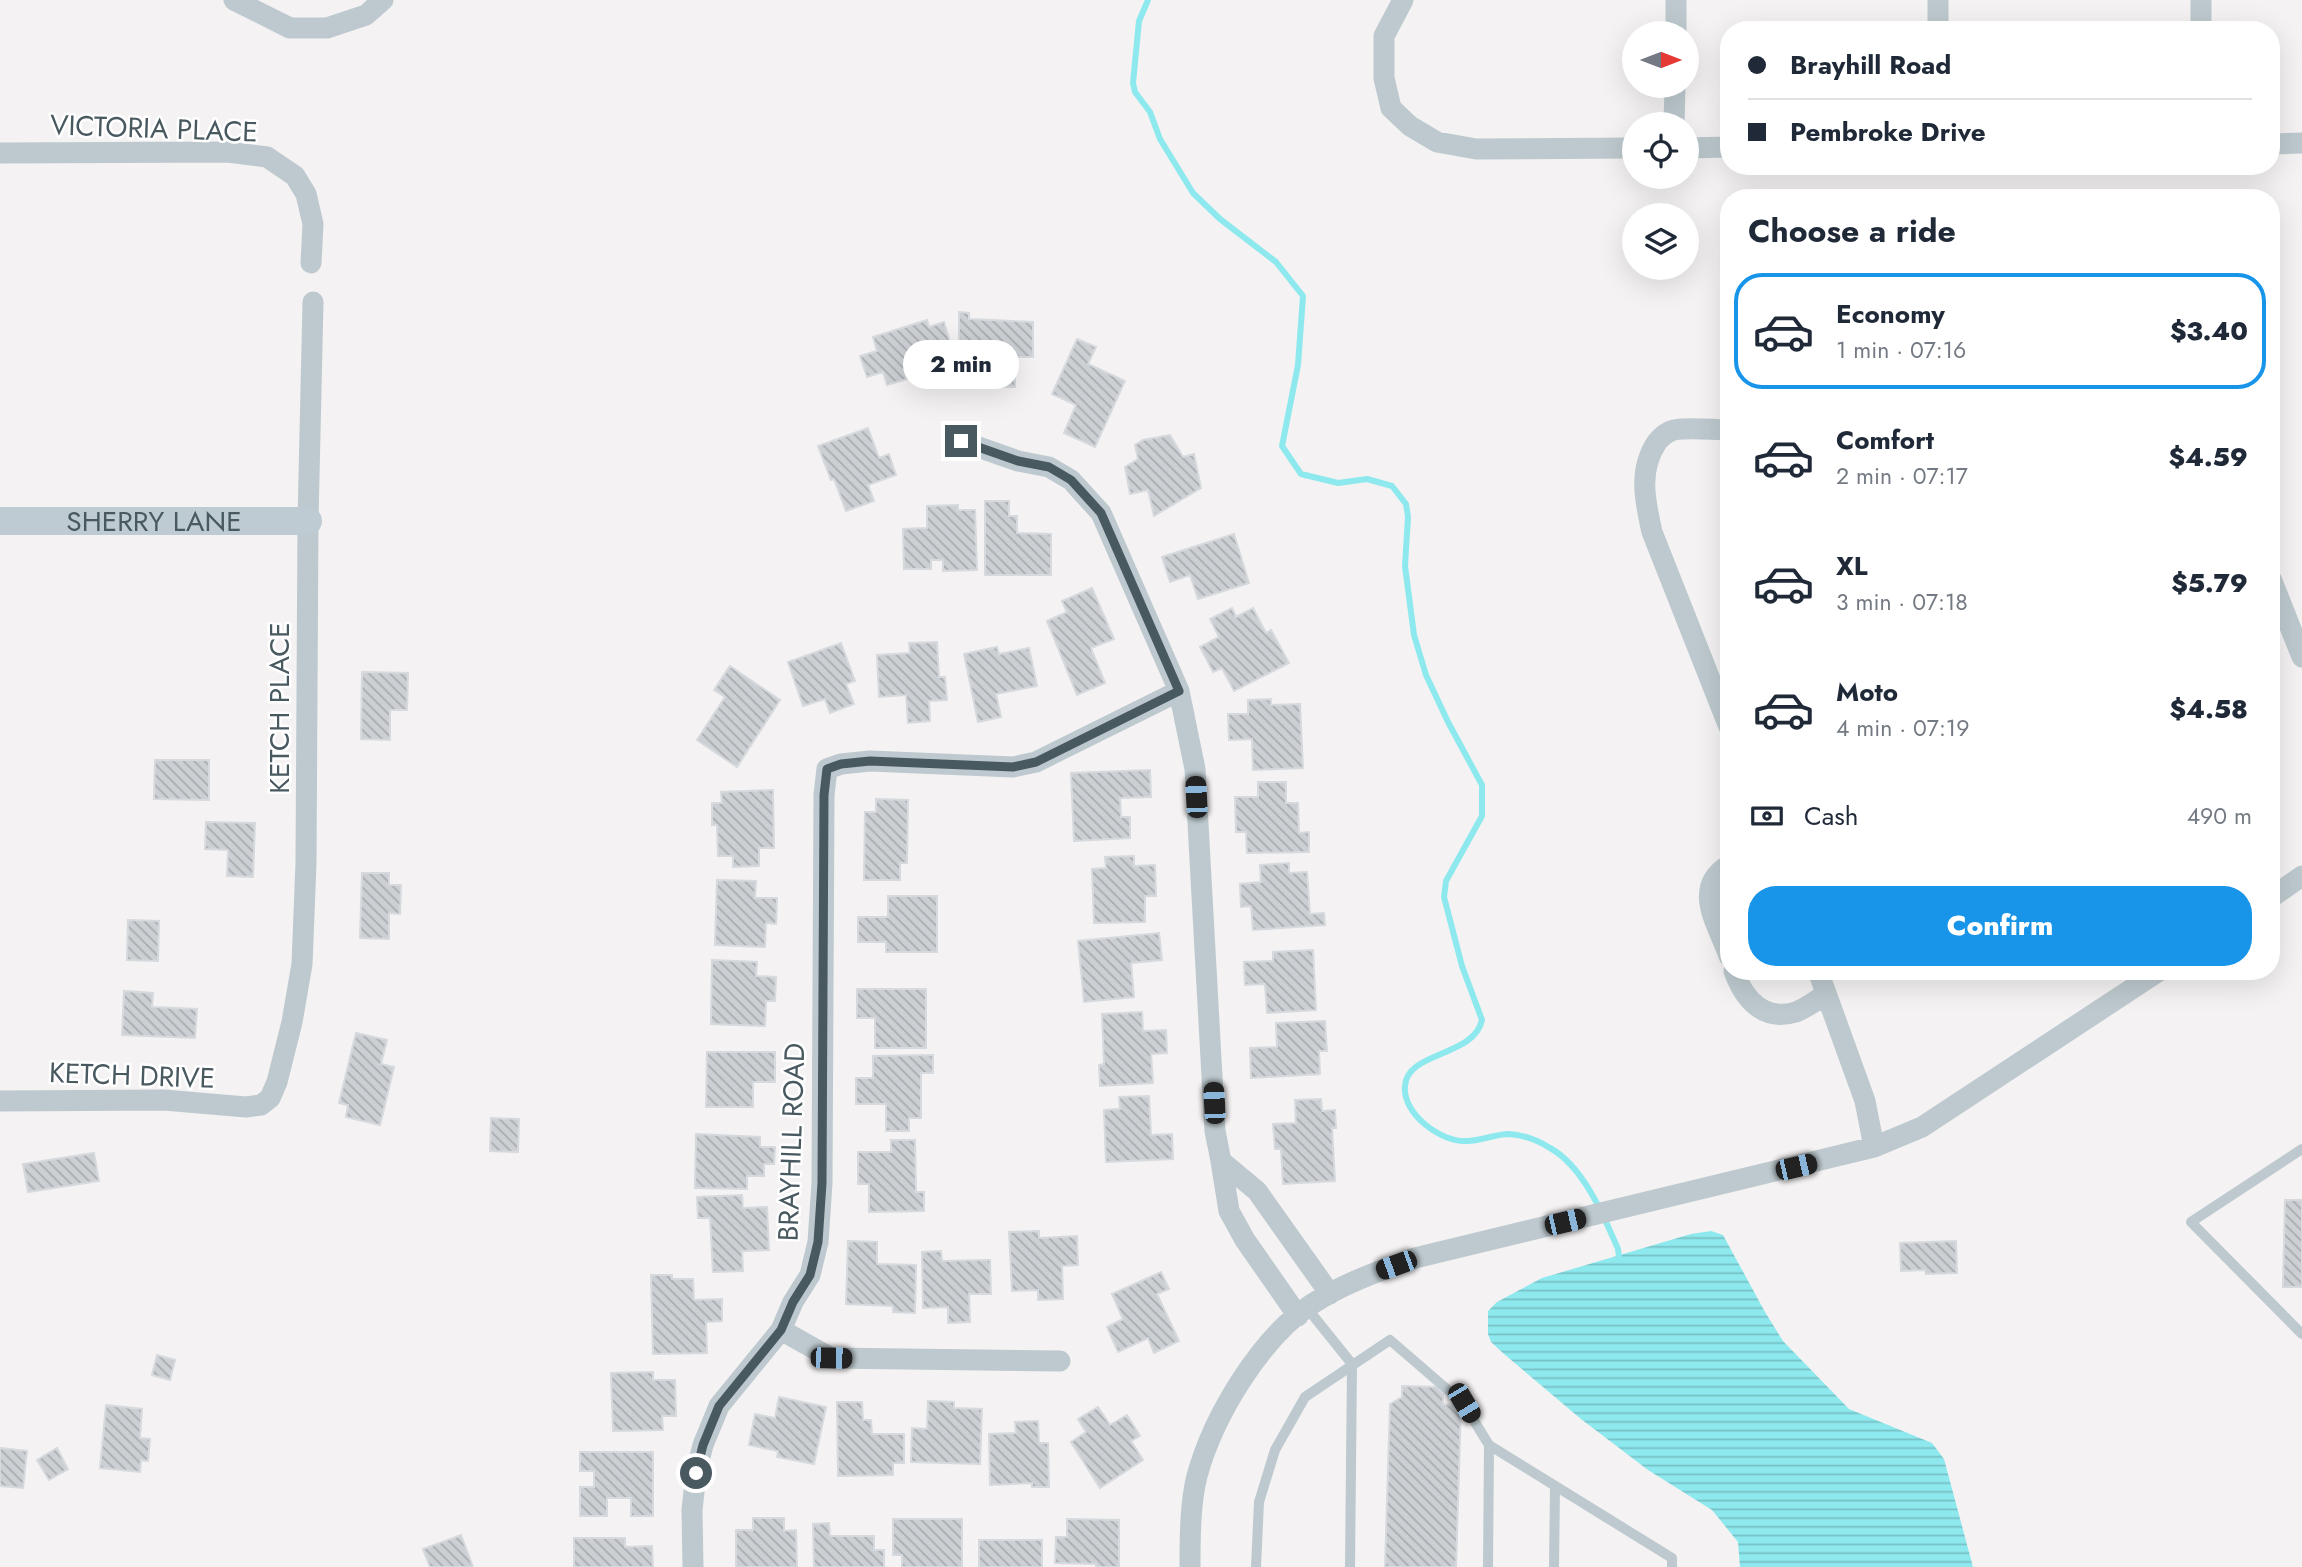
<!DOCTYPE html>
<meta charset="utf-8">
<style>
:root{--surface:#fff;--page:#f2f2f3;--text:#1f2937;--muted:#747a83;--line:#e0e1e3;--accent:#1894e8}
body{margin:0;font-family:Jost,sans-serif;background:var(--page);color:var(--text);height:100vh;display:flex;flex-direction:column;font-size:26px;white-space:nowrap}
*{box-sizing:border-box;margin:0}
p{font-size:23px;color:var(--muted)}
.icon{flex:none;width:38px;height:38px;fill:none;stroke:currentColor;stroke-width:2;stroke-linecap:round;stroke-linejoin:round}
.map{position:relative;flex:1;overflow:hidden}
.drawer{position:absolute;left:1720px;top:189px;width:560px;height:791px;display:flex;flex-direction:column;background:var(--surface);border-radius:28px;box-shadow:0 7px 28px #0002}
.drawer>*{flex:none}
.banner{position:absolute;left:1720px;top:21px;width:560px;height:154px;border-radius:28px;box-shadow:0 7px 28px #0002;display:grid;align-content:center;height:154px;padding:0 28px;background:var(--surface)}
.needle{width:46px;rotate:90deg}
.tools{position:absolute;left:1622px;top:21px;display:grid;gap:14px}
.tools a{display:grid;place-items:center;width:77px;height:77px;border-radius:50%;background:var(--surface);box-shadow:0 7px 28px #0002;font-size:35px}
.end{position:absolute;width:32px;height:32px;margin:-16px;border:9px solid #495960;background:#fff;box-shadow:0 0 0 4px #fff}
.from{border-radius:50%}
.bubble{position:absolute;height:49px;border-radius:24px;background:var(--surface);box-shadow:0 7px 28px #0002;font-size:23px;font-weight:800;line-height:49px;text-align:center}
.car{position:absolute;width:21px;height:42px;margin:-21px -10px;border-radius:9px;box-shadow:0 0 5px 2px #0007;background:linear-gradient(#222 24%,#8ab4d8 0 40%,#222 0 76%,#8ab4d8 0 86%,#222 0)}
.banner b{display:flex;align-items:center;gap:24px;height:66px;font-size:26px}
.banner b+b{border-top:2px solid var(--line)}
.banner i{width:18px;height:18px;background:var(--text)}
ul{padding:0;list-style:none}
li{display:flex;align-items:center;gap:21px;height:116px;margin:0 14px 10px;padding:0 14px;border:4px solid transparent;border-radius:28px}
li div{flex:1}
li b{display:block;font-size:26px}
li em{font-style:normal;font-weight:800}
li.current{border-color:var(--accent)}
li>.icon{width:63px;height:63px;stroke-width:1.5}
h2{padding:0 28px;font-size:32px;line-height:84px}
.pay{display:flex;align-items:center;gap:18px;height:77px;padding:0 28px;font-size:26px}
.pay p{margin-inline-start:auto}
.button{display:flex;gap:14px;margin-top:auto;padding:14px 28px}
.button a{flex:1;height:80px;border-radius:28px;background:var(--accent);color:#fff;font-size:28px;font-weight:800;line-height:80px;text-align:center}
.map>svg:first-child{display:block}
.water{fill:url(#water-rules)}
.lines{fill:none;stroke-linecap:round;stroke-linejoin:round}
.stream{stroke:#8ee9ee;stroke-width:6}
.building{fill:url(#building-back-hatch);stroke:#d6d9dd;stroke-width:2}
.lane{stroke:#bdc9ce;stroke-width:10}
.street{stroke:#bdc9ce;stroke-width:21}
.secondary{stroke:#becbd3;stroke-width:28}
.route{stroke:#495960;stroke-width:9}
.labels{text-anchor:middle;stroke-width:5;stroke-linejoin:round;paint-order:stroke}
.street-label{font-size:28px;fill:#495960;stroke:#fff}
</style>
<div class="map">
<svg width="2302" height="1567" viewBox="0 0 2302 1567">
<defs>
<pattern id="water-rules" width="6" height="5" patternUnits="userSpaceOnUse" patternTransform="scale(1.75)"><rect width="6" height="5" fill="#8ee9ee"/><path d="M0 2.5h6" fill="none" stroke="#76c0c4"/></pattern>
<pattern id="building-back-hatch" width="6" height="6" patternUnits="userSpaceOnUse" patternTransform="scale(1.75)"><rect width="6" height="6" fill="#ccd0d4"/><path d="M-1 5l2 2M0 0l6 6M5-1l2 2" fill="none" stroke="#a8acaf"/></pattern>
</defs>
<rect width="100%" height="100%" fill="#f4f2f2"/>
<!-- water -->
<path class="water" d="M1711,1231l12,4 42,77 18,29 66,68 83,34 12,16 29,108h-233l-2,-25 -26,-32 -64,-40 -67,-51 -77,-65 -13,-12 -3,-8v-23l9,-9 45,-24 149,-44z"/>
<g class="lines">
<!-- stream -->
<path class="stream" d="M1148,0l-9,21 -6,62 2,9 15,20 10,27 33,54 27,26 56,43 27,34 -5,69 -16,81 19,28 37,9 29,-4 25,7 14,18 2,13 -3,49 9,69 12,40 22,47 34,63v31l-36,65 -2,16 18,69 20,54c-8,37 -75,31 -77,66 -3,28 37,57 62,55 14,0 28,-7 42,-7 14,1 30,7 41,14 33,18 54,68 68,101l1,7"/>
</g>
<!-- building -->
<path class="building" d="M959,312l10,1v6l64,3v35h-18v30h-29v-22h-27z
M927,320l2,7 15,-5 8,27 -13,4 5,15 -57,17 -4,-13 -16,5 -7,-21 17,-5 -4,-14z
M1077,339l19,8 -8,17 37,17 -30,66 -31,-14 12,-28 -24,-11z
M868,428l11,30 10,-4 7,21 -28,10 6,16 -28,10 -12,-32 -3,1 -13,-34z
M1170,435l13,22 11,-3 7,34 -47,28 -6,-26 -18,4 -5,-27 13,-8 -3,-14 8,-5z
M985,501h24v15h8v17l34,1v41h-66z
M958,505v5h17l2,60 -34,1v-11h-12v9h-27l-1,-40 24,-1v-22z
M1234,534l15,49 -51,16 -8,-24 -20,7 -8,-25z
M1092,588l22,51 -23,9 14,35 -28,12 -30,-74 20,-9 -5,-11z
M1232,608l4,9 17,-9 13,25 5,-3 18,33 -55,28 -12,-23 -9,4 -13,-25 19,-10 -9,-18z
M937,642l2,35h6l2,23 -18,1 1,20 -22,2 -2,-28 -27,2 -2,-42 33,-2 -1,-10z
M841,643l14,38 -9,3 8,20 -24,9 -5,-14 -22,7 -15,-44z
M997,647l2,7 30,-6 8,38 -41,8 5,23 -23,5 -14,-68z
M730,666l50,34 -43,67 -40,-27 28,-43 -11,-7z
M362,672l46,1 -1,37h-17v30l-29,-1z
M1271,699v6l29,-1 3,64 -50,2 -1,-31 -23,1 -1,-26h20v-14z
M155,760h54v40l-55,-1z
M1150,770l1,27 -31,1 1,19h9v21l-56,3 -3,-68z
M1258,782h28v21h12l1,30 10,-1v20l-62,1 -1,-21h-10l-1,-35h23z
M773,790l1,58h-15v18l-26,1v-11h-15l-1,-31h-5v-22h10l-1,-11z
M876,799l32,1 -1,63h-7v17h-36l1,-68h11z
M206,822l49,1 -2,54 -26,-1 1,-26 -23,-1z
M1134,856v10l21,-1 1,31h-11v26l-51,1 -2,-54 14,-1 -1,-11z
M1289,863v10l18,-1 3,42 14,-1 1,12 -72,5 -2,-24 -10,1 -1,-23 21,-2 -1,-17z
M362,873h27v12h12l-1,29 -11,-1v26l-29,-1z
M717,880l39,1 -1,17h22l-1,26 -10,-1 -1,24 -50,-2z
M888,896h49v56h-51v-10h-28v-25h30z
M128,920l31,1 -1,40 -31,-1z
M1159,933l3,27 -31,3 3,34 -50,5 -6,-61z
M1313,950l3,60 -49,3 -2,-29 -20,1 -1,-23 29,-1v-9z
M712,960l45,2 -1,14 20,1 -1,24h-9l-1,25 -54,-2z
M857,989h69v59h-51v-30h-18z
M124,991l29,2 -1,14 45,2 -2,29 -73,-3z
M1142,1012l1,19 23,-1 1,23 -16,1 2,29 -53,3 -1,-21 5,-1 -2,-50z
M1325,1021l2,30h-8l1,23 -69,4 -1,-30 27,-1 -1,-24z
M356,1033l31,7 -6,24 13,3 -14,58 -34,-8 2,-12 -9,-2z
M707,1052h68v30h-22v25h-47z
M933,1055v18h-12v45h-12v13h-23v-27h-30v-26h17v-22z
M1149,1096l2,39 21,-1 1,25 -67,3 -2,-52 16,-1 -1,-12z
M1321,1099l1,12 13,-1 1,18h-4l3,53 -52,3 -2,-35h-6l-2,-25 23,-1 -1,-23z
M491,1118l28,1 -1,33 -28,-1z
M696,1134l64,3v10h15l-1,17h-10v12h-17v13l-52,-1z
M891,1140h24l1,52h8v19l-55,1v-28h-11v-32h33z
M94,1153l5,28 -71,11 -5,-28z
M742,1195l1,13 24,-1 2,43 -27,1 1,20 -30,1 -3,-54h-12l-1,-21z
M2285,1200h17v87h-19z
M1039,1231v7l38,-2 1,29 -16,1 1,33 -25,1v-10l-26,1 -3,-59z
M848,1241l29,1v22l39,1 -1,48 -22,-1v-6l-47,-2z
M1956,1241l1,32 -31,1 -1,-4 -24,1 -1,-28z
M941,1251l1,10 48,-1 1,34h-22l1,28 -22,1v-16l-25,1 -1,-56z
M1161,1272l8,17 -12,5 22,47 -25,12 -6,-15 -30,14 -11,-25 16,-8 -11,-25z
M651,1275h21v4h21l1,21 28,-1v22l-16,1 1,31 -54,1z
M157,1355l18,5 -5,20 -18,-5z
M653,1372v8h22l1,36h-14l1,14 -50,1 -2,-58z
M1402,1386l35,1 6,7v10l18,1 -5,162h-71l5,-163 12,-7z
M779,1397l47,10 -12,57 -37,-7 1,-6 -29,-6 6,-31 20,4z
M928,1401l26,1v6l28,1 -2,55 -69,-2 1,-34 15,1z
M837,1402h25l1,18h8l1,14h32v29h-11v12l-55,1z
M106,1405l36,4 -2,29 10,1 -2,22 -7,-1 -1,12 -40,-4z
M1098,1407l12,18 17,-10 13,21 -9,5 12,19 -43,28 -29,-46 15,-10 -8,-13z
M1038,1421l1,22h9l1,44h-17v-4l-42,2 -1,-51 27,-1 -1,-11z
M0,1448l27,3 -4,37 -23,-2z
M57,1448l11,21 -19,11 -12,-20z
M580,1452h73v64h-22v-18h-24v18h-27v-29h14v-16h-14z
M753,1518h31v13l12,-1 1,37h-61v-37h17z
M893,1519h69v48h-60v-12h-9z
M1067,1519l52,1v47h-23v-3l-41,-1 1,-26h11z
M829,1523l1,13h44v14h10v17h-70l-1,-43z
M461,1535l12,32h-43l-7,-18z
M574,1538h51v9l27,-1 1,21h-79z
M979,1540h63v27h-63z"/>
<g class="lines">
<!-- lane -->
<path class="lane" d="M2302,1149l-111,73 111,112
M1307,1308l45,56 -2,203
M1256,1567l3,-65 16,-52 30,-53 85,-57 73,63 26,42 183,113v9
M1488,1567l1,-122
M1554,1567l1,-80"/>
<!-- street -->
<path class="street" d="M234,0l56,28h37l39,-13 17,-15
M1403,0l-19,36v42l7,30 19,18 27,16 39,7 158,-1
M1938,30v-30
M2201,30v-30
M1676,33v-33
M1674,124l1,-38
M2272,144l30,-1
M1687,148l42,-1
M0,153l228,-1 39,5 28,19 11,18 7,30 -2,39
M1729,430c-17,0 -38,-3 -55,0 -8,2 -12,6 -17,12 -19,28 -12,59 -5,90l77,195
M961,441l57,20 31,6 22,13 30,33 78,178 16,78 20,362 6,30
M2272,581l30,76
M1729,865c-38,23 -11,59 0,91
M2272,897l30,-21
M1734,971c10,28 29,51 62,41 10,-4 20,-12 30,-17
M1818,971l47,130 9,46
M0,1101l164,-1 82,7 15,-2 9,-7 7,-16 15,-60 10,-58 4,-101 2,-342 5,-219
M1298,1316l-53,-76 -16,-29 -8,-50 36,30 73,103
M781,1330l50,28 229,3
M693,1567l-1,-57 4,-37 7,-28 16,-39 62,-76 12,-28 17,-27 8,-33 4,-59 2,-388 3,-26 14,-5 29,-3 143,6 23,-5 143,-71
M1190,1567c0,-28 0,-64 7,-91 16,-59 63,-138 115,-172 32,-21 67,-33 103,-46l459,-111 48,-20 237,-156"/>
<!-- secondary -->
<path class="secondary" id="s1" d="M0,521h308"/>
</g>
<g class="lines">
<!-- route -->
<path class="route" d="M696,1473l7,-28 16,-39 62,-76 12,-28 17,-27 8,-33 4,-59 2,-388 3,-26 14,-5 29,-3 143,6 23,-5 143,-71 -78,-178 -30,-33 -22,-13 -31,-6 -57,-20"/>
</g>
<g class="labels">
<!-- street labels -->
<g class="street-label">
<text transform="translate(154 128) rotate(2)" y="10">VICTORIA PLACE</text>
<text dy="10" stroke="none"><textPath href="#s1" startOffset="154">SHERRY LANE</textPath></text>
<text transform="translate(279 708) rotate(-90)" y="10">KETCH PLACE</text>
<text transform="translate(132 1075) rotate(2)" y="10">KETCH DRIVE</text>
<text transform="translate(791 1142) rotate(-88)" y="10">BRAYHILL ROAD</text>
</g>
</g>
</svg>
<div class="tools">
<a><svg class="needle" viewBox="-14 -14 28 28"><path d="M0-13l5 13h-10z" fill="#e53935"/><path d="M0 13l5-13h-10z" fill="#747a83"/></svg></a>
<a><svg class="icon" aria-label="locate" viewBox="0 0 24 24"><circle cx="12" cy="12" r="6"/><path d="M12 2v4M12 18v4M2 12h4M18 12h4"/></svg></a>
<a><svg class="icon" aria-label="layers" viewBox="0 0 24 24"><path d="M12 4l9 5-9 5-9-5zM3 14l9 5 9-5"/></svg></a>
</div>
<i class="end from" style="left:696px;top:1473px"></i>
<i class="end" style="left:961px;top:441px"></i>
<div class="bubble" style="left:903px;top:340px;width:116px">2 min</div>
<i class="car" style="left:1196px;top:797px;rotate:357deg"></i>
<i class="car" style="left:1214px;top:1103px;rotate:357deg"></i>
<i class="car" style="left:1796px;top:1167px;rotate:77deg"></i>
<i class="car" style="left:1565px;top:1222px;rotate:77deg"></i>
<i class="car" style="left:1396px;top:1265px;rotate:250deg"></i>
<i class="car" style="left:831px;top:1358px;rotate:91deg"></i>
<i class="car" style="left:1464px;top:1403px;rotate:149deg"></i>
<div class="banner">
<b><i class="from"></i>Brayhill Road</b>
<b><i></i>Pembroke Drive</b>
</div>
<section class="drawer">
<h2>Choose a ride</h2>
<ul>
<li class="current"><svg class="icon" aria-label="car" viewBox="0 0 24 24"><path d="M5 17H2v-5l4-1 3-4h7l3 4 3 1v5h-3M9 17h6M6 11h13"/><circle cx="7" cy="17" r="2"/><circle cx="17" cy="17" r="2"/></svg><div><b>Economy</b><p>1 min · 07:16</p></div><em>$3.40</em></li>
<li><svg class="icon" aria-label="car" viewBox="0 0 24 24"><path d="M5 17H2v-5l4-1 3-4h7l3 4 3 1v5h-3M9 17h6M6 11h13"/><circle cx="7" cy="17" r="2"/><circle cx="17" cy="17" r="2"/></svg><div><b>Comfort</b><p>2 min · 07:17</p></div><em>$4.59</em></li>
<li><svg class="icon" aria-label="car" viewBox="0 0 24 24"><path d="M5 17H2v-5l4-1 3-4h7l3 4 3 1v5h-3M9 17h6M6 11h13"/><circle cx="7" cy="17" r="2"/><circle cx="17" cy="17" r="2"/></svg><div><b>XL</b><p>3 min · 07:18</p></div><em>$5.79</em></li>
<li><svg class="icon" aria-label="car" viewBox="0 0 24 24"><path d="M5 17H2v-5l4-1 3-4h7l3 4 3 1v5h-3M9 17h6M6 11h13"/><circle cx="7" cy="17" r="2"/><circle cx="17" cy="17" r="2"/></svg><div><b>Moto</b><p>4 min · 07:19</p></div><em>$4.58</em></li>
</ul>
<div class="pay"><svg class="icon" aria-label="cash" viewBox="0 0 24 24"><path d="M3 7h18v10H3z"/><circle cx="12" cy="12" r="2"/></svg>Cash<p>490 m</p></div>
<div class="button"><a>Confirm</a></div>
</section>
</div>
